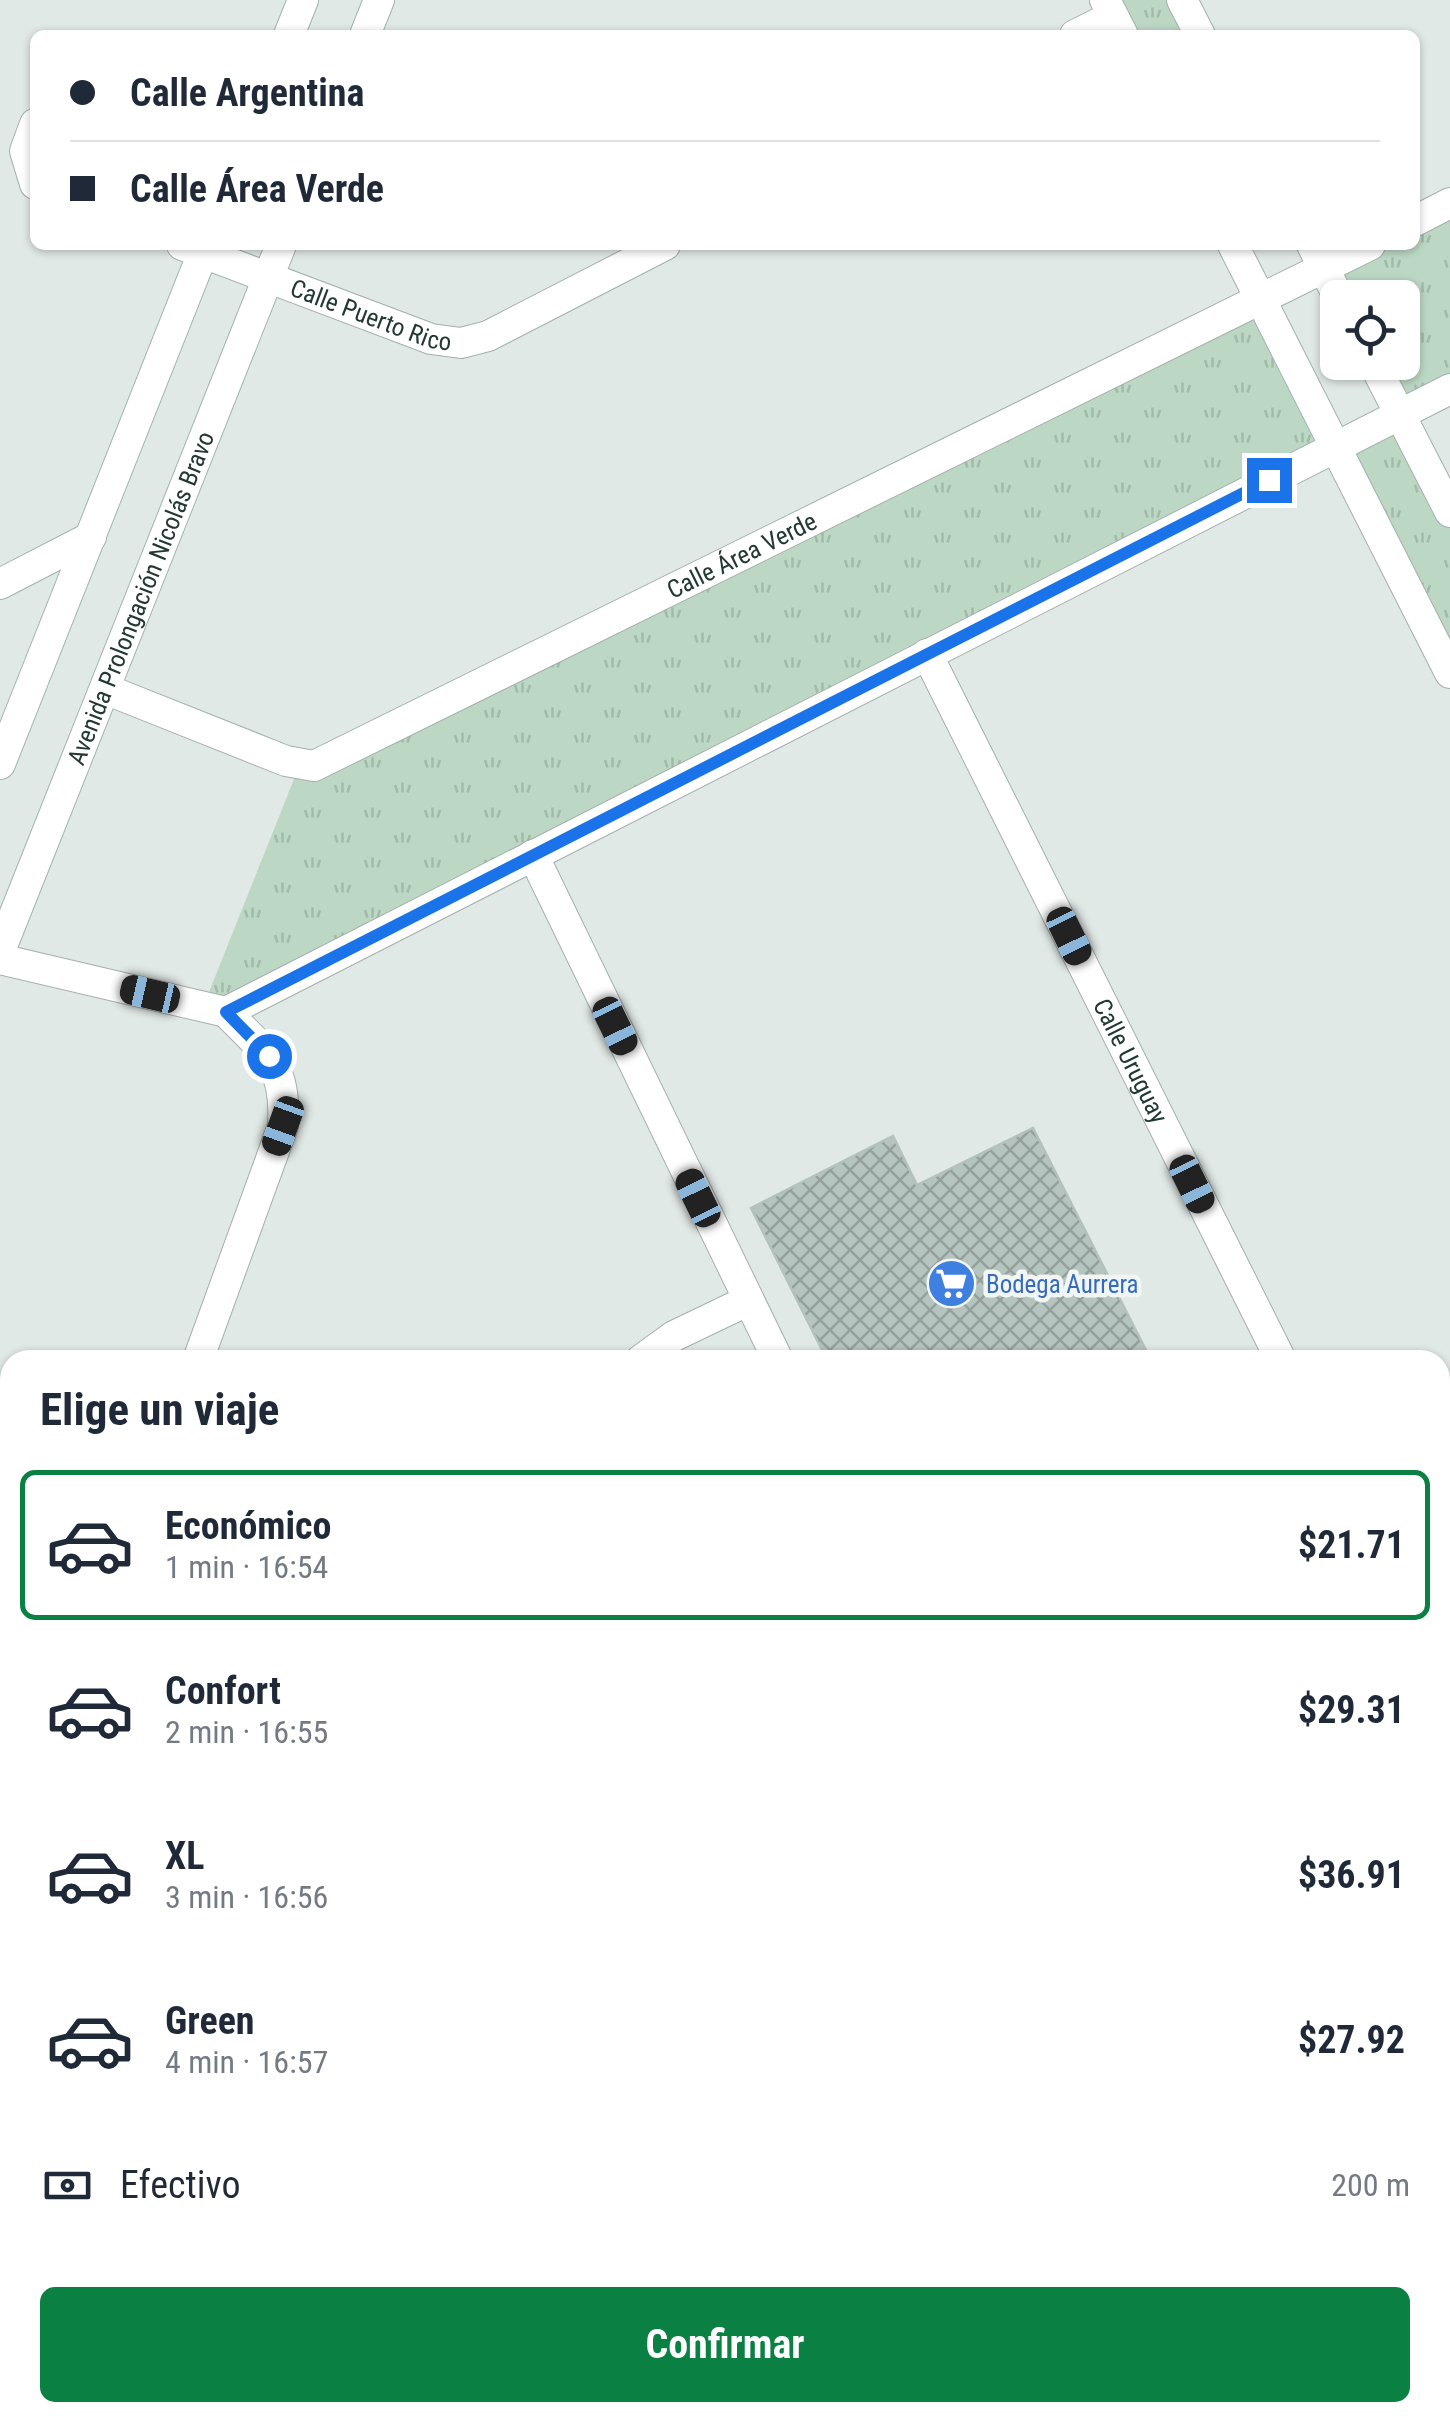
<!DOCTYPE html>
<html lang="es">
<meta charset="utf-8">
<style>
:root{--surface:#fff;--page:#f6f6f7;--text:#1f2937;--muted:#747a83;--line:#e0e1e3;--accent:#0b8043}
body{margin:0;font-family:"Roboto Condensed",sans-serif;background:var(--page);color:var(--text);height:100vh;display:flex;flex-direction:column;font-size:38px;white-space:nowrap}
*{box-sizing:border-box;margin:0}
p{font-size:32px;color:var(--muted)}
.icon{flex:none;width:55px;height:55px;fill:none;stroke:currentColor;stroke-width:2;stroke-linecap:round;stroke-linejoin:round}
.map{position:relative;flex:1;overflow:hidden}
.side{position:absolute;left:0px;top:1350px;width:1450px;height:1072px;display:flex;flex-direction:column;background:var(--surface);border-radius:30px 30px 0 0;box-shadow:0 2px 8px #0004}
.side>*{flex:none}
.top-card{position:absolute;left:30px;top:30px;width:1390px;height:220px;border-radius:15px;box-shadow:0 2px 8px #0004;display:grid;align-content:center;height:220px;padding:0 40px;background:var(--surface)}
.controls{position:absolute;left:1320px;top:280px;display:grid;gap:20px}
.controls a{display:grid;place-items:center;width:100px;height:100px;border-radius:15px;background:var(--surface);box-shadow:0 2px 8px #0004;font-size:50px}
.end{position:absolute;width:45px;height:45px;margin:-22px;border:12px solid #1a73e8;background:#fff;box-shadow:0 0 0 5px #fff}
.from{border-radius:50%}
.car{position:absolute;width:30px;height:60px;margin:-30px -15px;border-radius:12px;box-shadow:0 0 8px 2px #0007;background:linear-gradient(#222 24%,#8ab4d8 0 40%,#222 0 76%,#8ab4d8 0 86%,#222 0)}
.top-card b{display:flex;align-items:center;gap:35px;height:95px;font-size:38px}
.top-card b+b{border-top:2px solid var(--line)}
.top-card i{width:25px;height:25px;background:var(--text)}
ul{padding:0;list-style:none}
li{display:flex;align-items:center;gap:30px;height:150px;margin:0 20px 15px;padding:0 20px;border:5px solid transparent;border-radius:15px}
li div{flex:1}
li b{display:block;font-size:38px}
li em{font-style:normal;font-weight:700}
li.on{border-color:var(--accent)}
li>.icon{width:90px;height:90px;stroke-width:1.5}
h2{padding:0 40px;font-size:45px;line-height:120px}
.pay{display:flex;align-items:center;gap:25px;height:110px;padding:0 40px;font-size:38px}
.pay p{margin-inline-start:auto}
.cta{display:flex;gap:20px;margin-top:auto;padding:20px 40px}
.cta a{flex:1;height:115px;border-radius:15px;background:var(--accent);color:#fff;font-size:40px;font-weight:700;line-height:115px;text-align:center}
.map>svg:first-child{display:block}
.grass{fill:url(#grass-tufts)}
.building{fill:url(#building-cross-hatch);stroke:#b4c2bd;stroke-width:2.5}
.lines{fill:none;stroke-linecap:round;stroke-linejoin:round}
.minor-casing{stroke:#a4b0ad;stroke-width:32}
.tertiary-casing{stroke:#a4b0ad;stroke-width:32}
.secondary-casing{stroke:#a1b4ae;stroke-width:32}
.primary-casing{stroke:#bdc3c2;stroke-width:32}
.minor{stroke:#fff;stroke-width:30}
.tertiary{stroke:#fff;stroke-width:30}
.secondary{stroke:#fff;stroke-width:30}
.primary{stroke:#6a9990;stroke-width:30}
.route{stroke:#1a73e8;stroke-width:12}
.labels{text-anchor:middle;stroke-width:9;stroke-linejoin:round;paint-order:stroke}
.street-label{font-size:25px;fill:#233833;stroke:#f1f6f4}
.shop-label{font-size:25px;fill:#366cbe;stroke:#f1f6f4;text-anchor:start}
</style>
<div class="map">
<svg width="1450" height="2421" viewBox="0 0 1450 2421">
<defs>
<pattern id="grass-tufts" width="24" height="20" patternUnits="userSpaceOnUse" patternTransform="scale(2.5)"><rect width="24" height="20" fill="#bcd8c5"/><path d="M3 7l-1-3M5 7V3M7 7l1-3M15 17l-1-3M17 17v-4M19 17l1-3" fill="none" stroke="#a1baaa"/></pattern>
<pattern id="building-cross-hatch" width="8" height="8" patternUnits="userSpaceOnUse" patternTransform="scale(2.5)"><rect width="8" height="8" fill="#b6c4bf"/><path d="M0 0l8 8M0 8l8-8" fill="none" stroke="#94a09c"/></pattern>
</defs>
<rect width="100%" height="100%" fill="#e1e9e6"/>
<!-- grass -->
<path class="grass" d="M1107,0h73l19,35h-74z
M1450,206v180l-48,24 -24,-47 24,-1v-64l-58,-1 -15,-29 46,-23h40v-21z
M1261,302l76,143 -1111,566 -21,-9 95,-238z
M1397,422l53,103v138l-107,-216z"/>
<!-- building -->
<path class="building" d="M1033,1128l118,232h-324l-76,-152 142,-72 24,49z"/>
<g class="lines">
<defs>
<g id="minor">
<path d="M1075,35l38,-19"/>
<path d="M35,124l-10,27 10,33"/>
<path d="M1415,221l35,-18"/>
<path id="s1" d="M182,245l249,94 30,4 27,-7 177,-91"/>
<path d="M0,584l91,-47"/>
<path id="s2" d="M927,654l354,706"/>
<path id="s3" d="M105,689l181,72 28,5 1056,-521"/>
<path d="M533,855l245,505"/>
<path d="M0,959l226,53 1224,-623"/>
<path d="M198,1360l85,-234c4,-61 -17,-73 -57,-114"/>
<path d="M641,1360l33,-24 73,-35"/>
<path d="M0,1656l10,4"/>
<path d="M1440,1678l10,20"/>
</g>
<path id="tertiary" d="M1105,0l18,35
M1182,0l18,35
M1233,245l217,428
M1312,245l27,53
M1373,362l77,150
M999,2412v9
M1177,2421l5,-9"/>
<g id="secondary">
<path d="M289,35l14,-35"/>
<path d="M365,35l14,-35"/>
<path d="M0,764l206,-519"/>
<path id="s4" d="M0,951l281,-706"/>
</g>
<path id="primary" d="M1440,1746l10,-5
M1440,1835l10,-7
M1440,2250l10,6
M1440,2376l10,4
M116,2421l17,-9
M299,2421l17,-9"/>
</defs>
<!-- minor casing -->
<use href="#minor" class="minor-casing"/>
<!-- tertiary casing -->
<use href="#tertiary" class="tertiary-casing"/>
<!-- secondary casing -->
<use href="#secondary" class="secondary-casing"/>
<!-- primary casing -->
<use href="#primary" class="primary-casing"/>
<!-- minor -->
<use href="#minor" class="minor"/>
<!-- tertiary -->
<use href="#tertiary" class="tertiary"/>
<!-- secondary -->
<use href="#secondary" class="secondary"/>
<!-- primary -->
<use href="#primary" class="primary"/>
</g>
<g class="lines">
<!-- route -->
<path class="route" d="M269,1056l-43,-44 1043,-532"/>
</g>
<!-- icons -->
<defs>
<symbol id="supermarket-disc" viewBox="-11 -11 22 22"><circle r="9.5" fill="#3f7fe0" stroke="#f1f6f4"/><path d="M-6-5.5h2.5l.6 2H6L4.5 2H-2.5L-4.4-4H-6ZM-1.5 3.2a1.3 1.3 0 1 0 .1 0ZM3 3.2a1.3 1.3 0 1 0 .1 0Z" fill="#fff"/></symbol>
</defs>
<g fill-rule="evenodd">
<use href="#supermarket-disc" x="924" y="1256" width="55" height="55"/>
</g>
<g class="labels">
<!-- street labels -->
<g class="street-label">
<text dy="9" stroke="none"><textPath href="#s1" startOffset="202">Calle Puerto Rico</textPath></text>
<text dy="9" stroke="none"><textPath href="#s3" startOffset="700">Calle Área Verde</textPath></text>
<text dy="9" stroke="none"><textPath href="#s4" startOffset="380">Avenida Prolongación Nicolás Bravo</textPath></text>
<text dy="9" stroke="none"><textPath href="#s2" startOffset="455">Calle Uruguay</textPath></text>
</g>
<!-- shop labels -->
<g class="shop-label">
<text x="986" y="1293">Bodega Aurrera</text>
</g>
</g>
</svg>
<div class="controls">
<a><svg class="icon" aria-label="locate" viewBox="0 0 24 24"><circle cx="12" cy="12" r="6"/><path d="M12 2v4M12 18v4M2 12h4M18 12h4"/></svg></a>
</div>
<i class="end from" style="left:269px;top:1056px"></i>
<i class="end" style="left:1269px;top:480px"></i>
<i class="car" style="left:1069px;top:936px;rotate:154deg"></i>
<i class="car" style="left:150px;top:994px;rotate:283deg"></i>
<i class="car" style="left:615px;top:1026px;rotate:154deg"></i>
<i class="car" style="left:283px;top:1126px;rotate:200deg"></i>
<i class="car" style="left:1192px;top:1184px;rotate:154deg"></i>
<i class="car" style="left:698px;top:1198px;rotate:334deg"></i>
<div class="top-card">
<b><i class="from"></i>Calle Argentina</b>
<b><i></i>Calle Área Verde</b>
</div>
<section class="side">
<h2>Elige un viaje</h2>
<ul>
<li class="on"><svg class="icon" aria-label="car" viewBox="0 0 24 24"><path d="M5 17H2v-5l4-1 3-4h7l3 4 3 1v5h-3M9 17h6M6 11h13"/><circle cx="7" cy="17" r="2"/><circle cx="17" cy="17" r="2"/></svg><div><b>Económico</b><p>1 min · 16:54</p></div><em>$21.71</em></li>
<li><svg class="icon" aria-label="car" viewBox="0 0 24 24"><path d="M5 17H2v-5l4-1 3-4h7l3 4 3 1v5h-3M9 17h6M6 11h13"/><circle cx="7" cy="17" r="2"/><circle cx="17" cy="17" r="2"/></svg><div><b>Confort</b><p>2 min · 16:55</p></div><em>$29.31</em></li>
<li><svg class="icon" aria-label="car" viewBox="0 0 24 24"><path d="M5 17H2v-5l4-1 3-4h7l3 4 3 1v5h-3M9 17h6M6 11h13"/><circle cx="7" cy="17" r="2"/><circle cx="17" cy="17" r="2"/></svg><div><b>XL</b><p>3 min · 16:56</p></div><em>$36.91</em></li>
<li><svg class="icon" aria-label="car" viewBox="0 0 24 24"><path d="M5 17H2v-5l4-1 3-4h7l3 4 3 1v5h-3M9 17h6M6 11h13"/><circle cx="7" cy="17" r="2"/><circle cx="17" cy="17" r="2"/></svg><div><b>Green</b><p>4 min · 16:57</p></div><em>$27.92</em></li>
</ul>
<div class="pay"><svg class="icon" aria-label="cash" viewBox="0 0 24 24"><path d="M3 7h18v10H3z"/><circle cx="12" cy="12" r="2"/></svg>Efectivo<p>200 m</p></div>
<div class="cta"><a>Confirmar</a></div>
</section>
</div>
